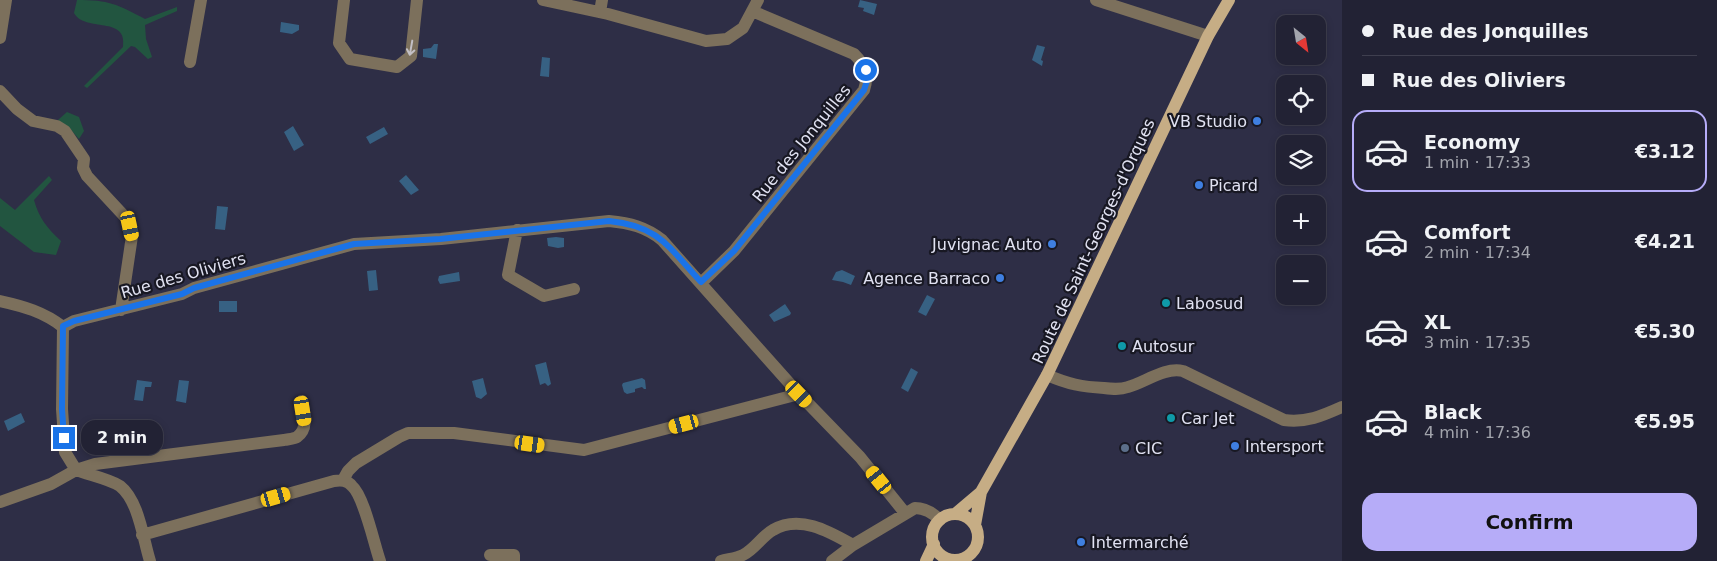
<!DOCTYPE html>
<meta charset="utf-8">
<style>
:root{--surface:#222234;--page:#2a2a3c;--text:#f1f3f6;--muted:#a2a4ac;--line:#3f3f4f;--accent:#b6acf8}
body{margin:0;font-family:"DejaVu Sans",sans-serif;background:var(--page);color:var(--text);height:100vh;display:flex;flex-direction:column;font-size:19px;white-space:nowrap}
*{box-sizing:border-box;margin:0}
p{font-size:16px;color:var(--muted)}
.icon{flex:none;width:28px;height:28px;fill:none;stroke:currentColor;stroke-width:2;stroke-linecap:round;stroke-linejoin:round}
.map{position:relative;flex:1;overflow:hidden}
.sheet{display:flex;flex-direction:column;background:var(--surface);width:375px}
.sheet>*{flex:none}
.banner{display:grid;align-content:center;height:110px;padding:0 20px;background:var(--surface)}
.needle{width:32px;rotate:150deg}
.fabs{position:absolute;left:1276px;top:15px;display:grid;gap:10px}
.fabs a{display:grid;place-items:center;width:50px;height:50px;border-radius:10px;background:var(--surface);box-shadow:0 2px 8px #0003,0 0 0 1px var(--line);font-size:25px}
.end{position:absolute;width:22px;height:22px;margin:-11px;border:6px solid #1a73e8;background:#fff;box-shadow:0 0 0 2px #fff}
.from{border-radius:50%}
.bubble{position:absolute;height:35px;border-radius:15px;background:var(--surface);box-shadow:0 2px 8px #0003,0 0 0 1px var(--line);font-size:16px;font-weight:700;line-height:35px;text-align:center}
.car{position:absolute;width:15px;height:30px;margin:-15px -8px;border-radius:6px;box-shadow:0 0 4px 1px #0007;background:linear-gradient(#f5c518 24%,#345 0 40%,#f5c518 0 76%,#345 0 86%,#f5c518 0)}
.banner b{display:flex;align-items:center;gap:18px;height:48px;font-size:19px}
.banner b+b{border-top:1px solid var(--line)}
.banner i{width:12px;height:12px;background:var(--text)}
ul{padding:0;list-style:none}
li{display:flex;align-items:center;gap:15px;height:82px;margin:0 10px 8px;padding:0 10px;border:2px solid transparent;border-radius:15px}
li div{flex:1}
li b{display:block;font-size:19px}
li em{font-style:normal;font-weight:700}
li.active{border-color:var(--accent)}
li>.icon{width:45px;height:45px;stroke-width:1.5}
.cta{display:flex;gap:10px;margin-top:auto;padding:10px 20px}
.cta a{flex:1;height:58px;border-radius:15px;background:var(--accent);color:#111;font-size:20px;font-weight:700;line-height:58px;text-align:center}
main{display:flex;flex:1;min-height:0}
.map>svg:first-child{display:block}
.green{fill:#225540}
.water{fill:#376183}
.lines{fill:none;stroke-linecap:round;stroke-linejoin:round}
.minor{stroke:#7c705c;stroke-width:12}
.major{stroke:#c6ad85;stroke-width:12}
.oneway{stroke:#c3c0c5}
.route{stroke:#1a73e8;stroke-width:6}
.shop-dot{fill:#3f7fe0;stroke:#181823;stroke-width:2}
.culture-dot{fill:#0f9aa8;stroke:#181823;stroke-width:2}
.service-dot{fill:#5c6f8a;stroke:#181823;stroke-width:2}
.labels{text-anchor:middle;stroke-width:4.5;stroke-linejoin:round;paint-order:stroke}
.poi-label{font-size:16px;fill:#e1e2f2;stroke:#181823;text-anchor:start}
.street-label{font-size:16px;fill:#e1e2f2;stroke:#181823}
</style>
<main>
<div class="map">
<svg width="1342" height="561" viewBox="0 0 1342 561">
<rect width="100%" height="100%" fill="#2e2e46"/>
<!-- green -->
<path class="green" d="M77,0c32,0 40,4 68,19l32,-12v4l-32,14 1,14 6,18 -4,2 -13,-12 -4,-1 -44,42 -3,-2 39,-39c5,-32 -38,-14 -49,-34z
M67,112l12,5 5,14 -5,8 -8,-9 -13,-10z
M49,176l3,4 -18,20c5,18 13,28 27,41l-5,14 -22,-3 -34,-26v-28l15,12z"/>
<!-- water -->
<path class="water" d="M860,0l17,4 -3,11 -11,-4 1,-3 -6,-1z
M281,22l18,3v5l-7,4 -12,-2z
M434,44h4l-2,15 -13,-2v-8l8,-1z
M1037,45l8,2 -4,13 2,1 -1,5 -10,-6z
M542,57l8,1 -1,19 -9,-1z
M293,126l11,19 -10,6 -10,-19z
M384,127l4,7 -18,10 -4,-7z
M406,175l13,15 -8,5 -12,-14z
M217,206l11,1 -3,23 -10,-1z
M556,237l8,1v9l-6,1 -10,-2 -1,-8z
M376,270l2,20 -9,1 -2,-20z
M842,270l13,6 -4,9 -8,-3 -11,-2 4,-8z
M459,272l1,9 -20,3 -2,-4 1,-4z
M927,295l8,4 -9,17 -8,-4z
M219,301h18v11h-18z
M785,304l6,9 -1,2 -16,7 -5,-7z
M546,362l5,22 -3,2 -3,-3 -5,2 -5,-20z
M911,368l7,4 -10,20 -7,-4z
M483,378l4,16 -6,5 -5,-2 -4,-16z
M642,378l3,2 1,9h-2l-2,-2 -7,2v3l-8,2 -3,-2 -2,-7 1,-2z
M137,380l15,2 -1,5h-6l-2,14 -9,-1z
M179,380l10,1 -3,22 -10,-2z
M21,413l4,9 -17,9 -4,-10z"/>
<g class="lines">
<!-- minor -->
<path class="minor" d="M344,0l-5,43 11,16 47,8 14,-11 6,-56
M543,0l65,14 98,27 21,-2 16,-11 15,-28
M1096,0l112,36
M600,12l2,-12
M0,38l6,-38
M190,62l11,-62
M0,91l17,18 16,12 24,5 8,5 19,28 -1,9 4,8 39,42 4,8 2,10 -11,74
M517,230l-9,45 36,21 30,-7
M701,283l33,-32 130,-161c5,-15 1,-25 -10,-36l-102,-43
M0,301c23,5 44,11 63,26
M1047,375c21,9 35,12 57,13 8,1 16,2 24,-1 18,-5 36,-20 55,-16l101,49c22,3 38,-4 58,-13
M76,470l-11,-18 -3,-43 1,-82 11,-6 108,-27 12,-6 160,-44 87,-5 168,-18c21,2 37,6 53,19l137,154 61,63 45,56
M76,470c13,5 33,9 44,16 19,15 23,53 30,75
M343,480l5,-9 8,-8 43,-26 9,-4h46l130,17 215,-56
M0,502l51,-18 25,-14 19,-6 189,-24c4,-1 10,-1 13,-3 12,-8 7,-25 5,-36
M142,535l192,-54c7,-1 13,-1 18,5 12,10 22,58 28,75
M490,555h24v6
M721,561c7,-2 16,-3 22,-6 12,-6 19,-19 30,-25 27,-16 57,2 80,15
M832,561l21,-16 62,-37c11,0 18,5 25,12"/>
<!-- major -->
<path class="major" d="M955,514l26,-22
M932 537a23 23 0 1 1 46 0a23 23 0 1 1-46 0Z
M975,525l6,-33 66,-117 161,-339 21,-36
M926,561l8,-17"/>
</g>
<!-- one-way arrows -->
<defs><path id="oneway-shaft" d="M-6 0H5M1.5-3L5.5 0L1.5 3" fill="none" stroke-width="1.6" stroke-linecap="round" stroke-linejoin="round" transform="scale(1.25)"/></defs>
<use class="oneway" href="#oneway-shaft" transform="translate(411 48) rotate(100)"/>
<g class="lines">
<!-- route -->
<path class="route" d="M64,438l-2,-29 1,-83 11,-5 108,-27 12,-6 160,-44 86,-5 169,-18c51,5 60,27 92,61l33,-31 130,-161 3,-9 -1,-11"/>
</g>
<!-- markers -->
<g class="shop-dot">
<circle cx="1257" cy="121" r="5"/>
<circle cx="1199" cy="185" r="5"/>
<circle cx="1052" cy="244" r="5"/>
<circle cx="1000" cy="278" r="5"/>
<circle cx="1235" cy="446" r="5"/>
<circle cx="1081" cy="542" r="5"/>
</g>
<g class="culture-dot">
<circle cx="1166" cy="303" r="5"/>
<circle cx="1122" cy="346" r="5"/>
<circle cx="1171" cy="418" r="5"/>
</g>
<circle class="service-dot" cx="1125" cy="448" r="5"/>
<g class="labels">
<!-- poi labels -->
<g class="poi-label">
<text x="1247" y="127" text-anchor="end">VB Studio</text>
<text x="1209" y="191">Picard</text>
<text x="1042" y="250" text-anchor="end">Juvignac Auto</text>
<text x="990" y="284" text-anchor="end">Agence Barraco</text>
<text x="1176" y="309">Labosud</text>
<text x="1132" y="352">Autosur</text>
<text x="1181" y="424">Car Jet</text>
<text x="1245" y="452">Intersport</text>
<text x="1135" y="454">CIC</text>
<text x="1091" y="548">Intermarché</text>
</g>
<!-- street labels -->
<g class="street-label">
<text transform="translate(801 143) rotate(-51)" y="6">Rue des Jonquilles</text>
<text transform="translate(1093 241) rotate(-65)" y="6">Route de Saint-Georges-d'Orques</text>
<text transform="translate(183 275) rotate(-16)" y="6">Rue des Oliviers</text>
</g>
</g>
</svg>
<div class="fabs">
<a><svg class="needle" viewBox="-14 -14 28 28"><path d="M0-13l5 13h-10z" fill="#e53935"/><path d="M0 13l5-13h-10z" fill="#a2a4ac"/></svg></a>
<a><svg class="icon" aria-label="locate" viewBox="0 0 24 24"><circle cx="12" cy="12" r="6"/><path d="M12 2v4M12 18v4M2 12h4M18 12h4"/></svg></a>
<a><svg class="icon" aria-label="layers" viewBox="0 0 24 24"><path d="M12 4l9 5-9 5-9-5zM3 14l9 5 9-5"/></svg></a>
<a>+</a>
<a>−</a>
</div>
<i class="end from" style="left:866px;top:70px"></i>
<i class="end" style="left:64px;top:438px"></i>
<div class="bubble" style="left:81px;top:420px;width:82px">2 min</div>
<i class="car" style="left:130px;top:226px;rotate:168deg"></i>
<i class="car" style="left:799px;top:394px;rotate:136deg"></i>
<i class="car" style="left:303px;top:411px;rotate:171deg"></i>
<i class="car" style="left:684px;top:424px;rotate:255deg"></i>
<i class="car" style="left:530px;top:444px;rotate:98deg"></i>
<i class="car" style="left:879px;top:480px;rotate:321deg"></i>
<i class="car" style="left:276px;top:497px;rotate:74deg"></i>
</div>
<section class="sheet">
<div class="banner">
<b><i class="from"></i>Rue des Jonquilles</b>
<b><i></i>Rue des Oliviers</b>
</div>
<ul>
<li class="active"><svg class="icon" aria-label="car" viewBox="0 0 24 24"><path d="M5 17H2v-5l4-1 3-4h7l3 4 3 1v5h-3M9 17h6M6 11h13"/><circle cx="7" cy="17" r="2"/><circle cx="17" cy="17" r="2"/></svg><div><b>Economy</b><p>1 min · 17:33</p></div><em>€3.12</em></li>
<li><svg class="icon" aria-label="car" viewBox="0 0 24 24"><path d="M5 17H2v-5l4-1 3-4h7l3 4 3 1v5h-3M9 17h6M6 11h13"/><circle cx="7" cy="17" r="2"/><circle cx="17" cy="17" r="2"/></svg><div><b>Comfort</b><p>2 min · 17:34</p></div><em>€4.21</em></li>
<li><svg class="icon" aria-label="car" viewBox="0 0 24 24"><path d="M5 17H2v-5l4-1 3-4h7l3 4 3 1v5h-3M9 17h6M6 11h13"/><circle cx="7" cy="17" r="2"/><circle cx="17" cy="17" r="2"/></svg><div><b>XL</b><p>3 min · 17:35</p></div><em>€5.30</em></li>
<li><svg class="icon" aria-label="car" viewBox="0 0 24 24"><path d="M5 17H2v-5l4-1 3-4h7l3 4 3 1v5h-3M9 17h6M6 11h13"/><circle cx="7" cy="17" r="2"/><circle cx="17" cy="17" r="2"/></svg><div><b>Black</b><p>4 min · 17:36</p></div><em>€5.95</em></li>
</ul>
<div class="cta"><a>Confirm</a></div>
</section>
</main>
